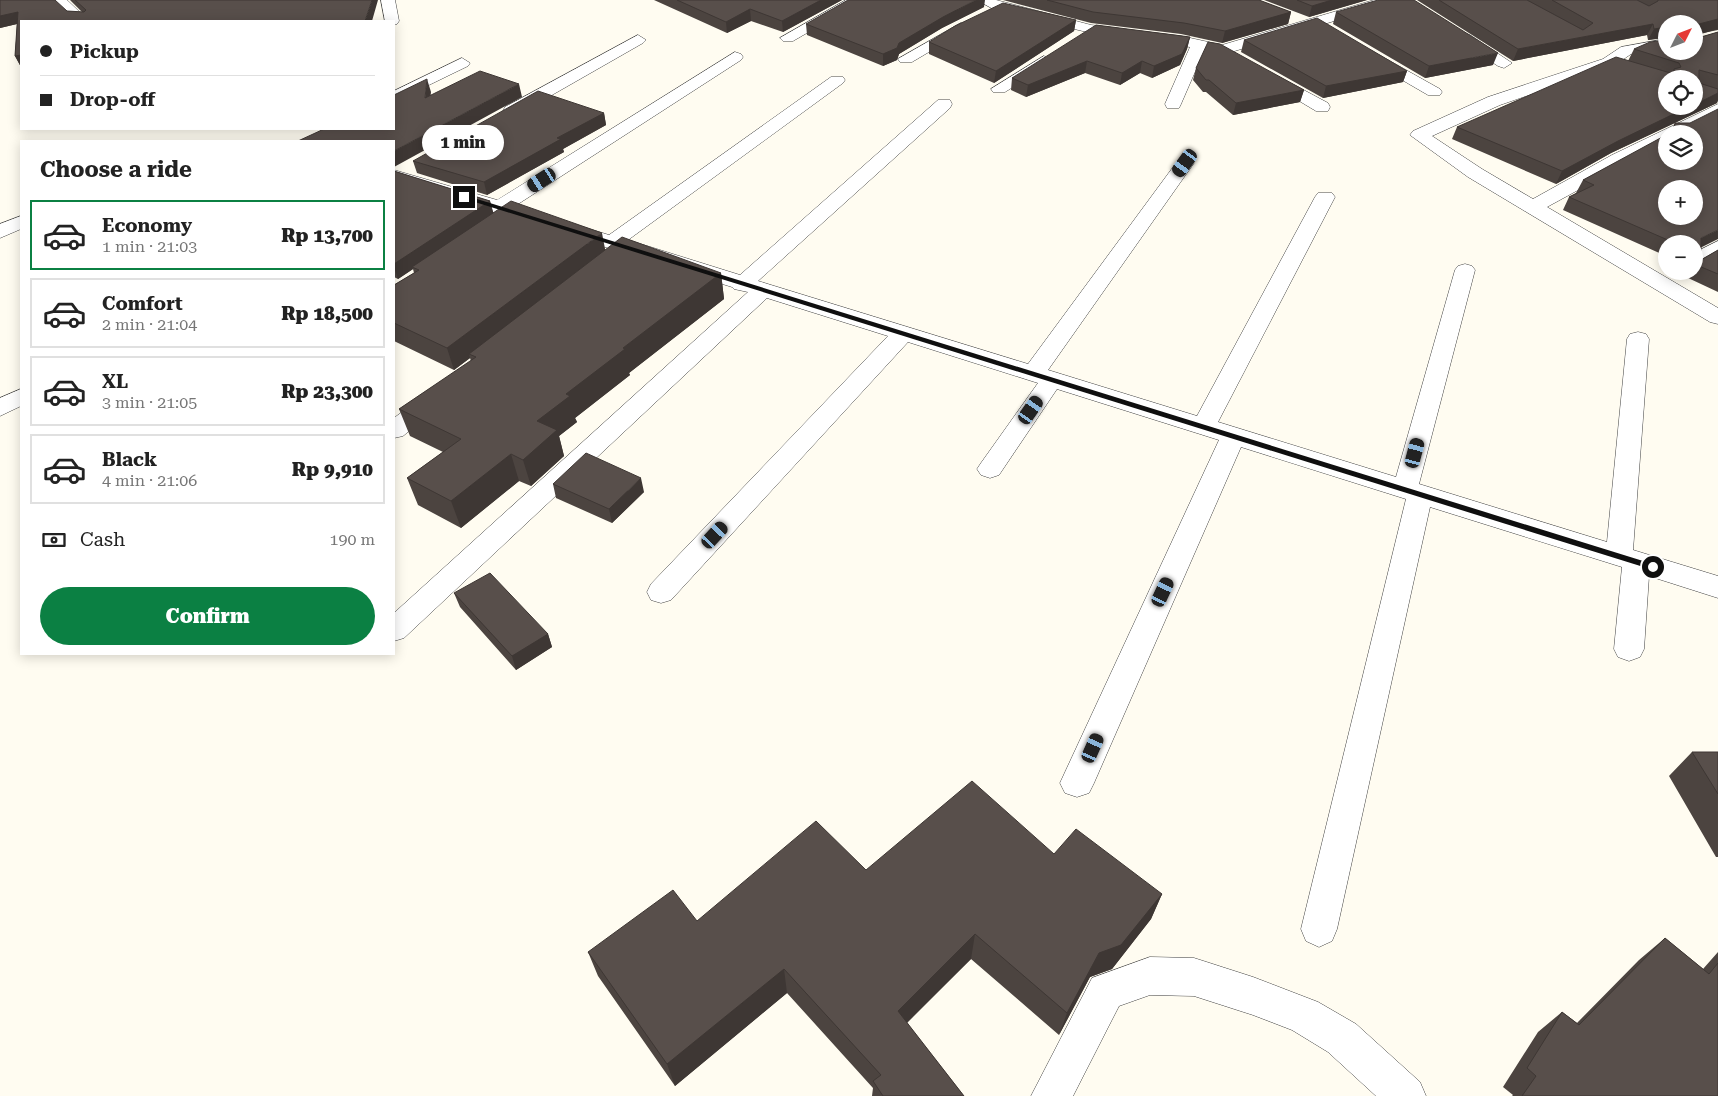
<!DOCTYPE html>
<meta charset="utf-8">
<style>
:root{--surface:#fff;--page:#f2f2f2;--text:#222;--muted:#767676;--line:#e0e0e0;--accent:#0b8043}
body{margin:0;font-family:"Roboto Serif",serif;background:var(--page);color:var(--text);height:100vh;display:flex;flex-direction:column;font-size:19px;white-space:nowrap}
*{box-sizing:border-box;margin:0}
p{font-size:16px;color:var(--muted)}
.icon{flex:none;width:28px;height:28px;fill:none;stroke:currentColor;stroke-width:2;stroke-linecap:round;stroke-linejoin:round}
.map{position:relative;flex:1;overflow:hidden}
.drawer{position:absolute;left:20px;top:140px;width:375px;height:515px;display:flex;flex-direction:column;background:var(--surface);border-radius:0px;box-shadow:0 2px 12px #0003}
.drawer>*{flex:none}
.guide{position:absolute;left:20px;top:20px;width:375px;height:110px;border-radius:0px;box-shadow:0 2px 12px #0003;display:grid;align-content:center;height:110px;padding:0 20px;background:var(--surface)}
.needle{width:32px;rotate:48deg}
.buttons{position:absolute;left:1658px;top:15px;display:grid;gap:10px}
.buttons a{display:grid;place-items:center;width:45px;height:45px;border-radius:50%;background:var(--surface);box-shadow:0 2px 12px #0003;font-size:25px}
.end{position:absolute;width:22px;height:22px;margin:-11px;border:6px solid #0f0f0f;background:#fff;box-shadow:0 0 0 2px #fff}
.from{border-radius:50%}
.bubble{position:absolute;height:35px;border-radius:18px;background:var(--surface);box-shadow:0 2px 12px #0003;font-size:16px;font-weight:800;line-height:35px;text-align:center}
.car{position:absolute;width:15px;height:30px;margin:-15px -8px;border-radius:6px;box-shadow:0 0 4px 1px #0007;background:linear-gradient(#222 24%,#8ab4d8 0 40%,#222 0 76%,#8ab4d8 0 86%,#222 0)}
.guide b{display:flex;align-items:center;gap:18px;height:48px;font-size:19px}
.guide b+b{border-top:1px solid var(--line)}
.guide i{width:12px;height:12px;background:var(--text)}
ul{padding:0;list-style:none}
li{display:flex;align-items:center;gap:15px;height:70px;margin:0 10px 8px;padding:0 10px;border:2px solid var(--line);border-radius:0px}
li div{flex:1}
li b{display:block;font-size:19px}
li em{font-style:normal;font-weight:800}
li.on{border-color:var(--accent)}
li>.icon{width:45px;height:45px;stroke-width:1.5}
h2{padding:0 20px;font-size:22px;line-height:60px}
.pay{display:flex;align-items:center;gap:12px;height:55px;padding:0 20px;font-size:19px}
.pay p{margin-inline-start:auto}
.primary-button{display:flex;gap:10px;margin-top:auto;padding:10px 20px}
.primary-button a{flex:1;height:58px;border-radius:30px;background:var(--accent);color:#fff;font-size:20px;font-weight:800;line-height:58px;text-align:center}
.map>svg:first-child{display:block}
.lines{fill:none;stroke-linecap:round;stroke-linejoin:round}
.minor-casing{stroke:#424242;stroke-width:1}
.minor{fill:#fff;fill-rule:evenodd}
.wall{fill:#4c4440}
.shaded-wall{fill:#3e3734}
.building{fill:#584f4b;stroke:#3e3734;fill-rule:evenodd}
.route{fill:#0f0f0f}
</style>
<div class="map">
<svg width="1718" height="1096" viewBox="0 0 1718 1096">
<rect width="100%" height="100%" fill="#fffcf1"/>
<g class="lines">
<defs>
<path id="minor" d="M52,0h15l22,21h-15z
M381,0h14l4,21 -2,3 -3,1v-4h-9z
M846,0h18l-71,41h-10l-3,-3z
M977,0h19l95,25 90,11 41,9 152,-45h22l-2,3 -166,50 -5,2 -19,-4 -23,53 -2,4h-12l-2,-4 25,-57 -99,-14 -96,-23z
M961,23l5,1 2,3 -2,3 -54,32h-12l-2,-3z
M1465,33l5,2 42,28 -8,5 -6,-2 -38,-25 -3,-3 3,-3z
M638,35l8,5 -3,3 -126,72h-12l-2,-4 2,-4z
M1666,39v10l-35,5 -16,11 -115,40 -68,31 50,33 51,30 79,-44 106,-51v12l-36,18h-16v8l-119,65 171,101v16l-8,-2 -242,-145 -58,-42 3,-4 75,-34 115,-38 18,-12z
M1372,51l68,38 2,3 -2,3h-12l-62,-36 -2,-3 2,-3z
M735,52l6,2 2,3 -2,3 -226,146 94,29 222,-158h12l2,3 -2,3 -215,157 112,35 198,-175h12l2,4 -2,4 -192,173 270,83 151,-205h12l3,4 -146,207 149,46 118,-219 3,-4h14l3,4 -117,225 178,55 59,-207 3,-4 7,-2 7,2 3,4 -56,214 188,58 20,-203 3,-5 8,-2 8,2 3,5 -16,211 85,26v22l-69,-22 -5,73 -4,8 -11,4 -11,-4 -4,-8 8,-82 -192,-60 -93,422 -5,12 -13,6 -13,-6 -5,-12 105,-430 -165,-52 -147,336 -5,10 -12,4 -12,-4 -5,-10 159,-343 -162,-51 -58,86 -9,3 -9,-3 -4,-6 4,-6 57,-80 -130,-41 -237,258 -10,3 -10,-3 -4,-8 4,-8 237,-248 -121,-38 -363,340 -10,3v-28l354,-321 -14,-3 -2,-2 -334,-105h-4v-12l103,30z
M1044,56l8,5 -2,3 -45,28h-12l-2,-3z
M462,58l8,5 -2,3 -74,36v-11z
M1270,72l58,31 2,4 -2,4h-12l-52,-31 -2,-3 2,-3z
M21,216v13l-21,9v-14z
M1718,241v15l-17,10 -7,2v-15z
M21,389v17l-21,10v-18z
M434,392l8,2 4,5 -4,5 -39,32 -9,2v-20l32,-24z
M1150,957l44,1 59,19 65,25 38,22 64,58 6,14h-50l-48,-44 -36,-22 -39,-15 -59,-19 -44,-1 -31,11 -46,90h-42l61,-118z"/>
</defs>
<!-- minor casing -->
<use href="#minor" class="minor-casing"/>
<!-- minor -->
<use href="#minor" class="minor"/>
</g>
<!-- wall -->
<path class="wall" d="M0,0l67,11 15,1 -12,-12h308l-357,21v46l-6,-11 2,-32 -17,4z
M654,0h188l-59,32 -32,-11 -24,12z
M1003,0h256l32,12 -3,12 -66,19 -41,-9 -90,-11z
M1264,0h103l-58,17z
M1417,0h301v30l-20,4v1l3,2 17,-5v68l-1,3 -106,50 -55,31 -104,-45 5,-12 171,-66 6,-12 32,2 28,-27h-28v14l-18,2 -1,-5 -134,26z
M984,7l-42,21 -43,26 -2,6 -14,6 -76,-31 -1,-11z
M1336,12l157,53 -68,13 -92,-54z
M1076,20l-2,11 -80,52 -65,-29v-12z
M1190,37l-3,12 -7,16 -28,13 -12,-5 -20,12 -35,-12 -59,24 -15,-7 1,-12z
M1244,40l163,31 -4,11 -80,16 -82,-46z
M1196,68l108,22 -4,12 -67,13 -27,-23h-3l-10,-12z
M604,113l2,12 -43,24 1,3 -77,43 -70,-22 -4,-12z
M1675,123h15l11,125v6l-6,9 23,-13v42l-32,-15 3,-6h5v-27h-28v12l-103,-46 6,-13 7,-4 7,-13 86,-46z
M394,171l96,30 3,12 112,37 116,23 3,26 -95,74 1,2 -55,43 2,4 -18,14 5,20 -33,30 -12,-5 -58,47 -43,-23 -11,-27 36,-26 -33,-16 -11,-27 72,-48 -1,-3 -16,12 -60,-29v-56l20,-12 -1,-4 -15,10 -4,-2z
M553,484l91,8 -32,31 -56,-25z
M454,593l94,41 4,13 -36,23 -56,-63z
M1692,752h26v105h-2l-47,-81z
M1054,854l108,40 -11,25 -39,50 -22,8 -31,58 -88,-76 -64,64 57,73h-92l1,-8 -86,-95 -112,93 -77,-110 -10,-24 109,-31 169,-51z
M1665,938l38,31 15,-17v144h-206l1,-1 -10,-8 35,-55 24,-20 15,11 62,-63z"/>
<!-- shaded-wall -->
<path class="shaded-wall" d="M372,0h6l-6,21h-7z
M821,0h21l-59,32 -1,-11z
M976,0h9l-1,7 -42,21 -43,26 -2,6 -14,6v-12l16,-11 44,-26z
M1332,0h35l-58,17 3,-11z
M750,9l1,12 -24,12 -1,-11z
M18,12l3,11 -21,5v-12z
M1291,12l-3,12 -66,19 3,-12z
M1718,19v10l-24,7 5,-12z
M1076,20l-2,11 -80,52 2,-12z
M1653,24l-6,11 -134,26 5,-12z
M1666,27v10l-18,3 6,-11z
M1190,37l-3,12 -7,16 -28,13 2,-12z
M1498,53l-5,12 -68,13 4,-12z
M21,55v12l-6,-11z
M1087,61l-2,12 -59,24 2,-12z
M1142,61l-2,12 -20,12 2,-12z
M1407,71l-4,11 -80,16 3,-12z
M427,79l4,13 -2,19 -4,-13z
M519,84l3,13 -128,70v-16z
M1304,90l-4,12 -67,13 3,-12z
M1718,93v7l-1,3 -106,50 -55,31 6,-13 56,-30 72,-35h4v-1z
M604,113l2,12 -43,24 1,3 -77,43 -3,-13 73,-44z
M490,201l4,14 -82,52 1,2 -15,10 -4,-12v-3z
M1718,230v9l-24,12 7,-13z
M602,233l4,21 -137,100 1,4 -16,12 -7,-22z
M721,273l3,26 -95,74 1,2 -55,43 2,4 -18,14 5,20 -33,30 -8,-26 14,-39 29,-27 57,-46z
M511,454l8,27 -58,47 -10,-27z
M641,478l3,14 -32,31 -3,-14z
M548,634l4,13 -36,23 -4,-14z
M1162,894l-11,25 -39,50 -22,8 -31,58 8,-22 32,-60z
M975,934l-4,25 -75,74 2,-22z
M784,969l3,24 -112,93 -8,-22z"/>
<!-- building -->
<path class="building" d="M0,0h55l12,11 17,1 2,-2 -11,-10h297l-7,21h-344v34l-6,1 3,-44 -18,4z
M677,0h144l-39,21 -32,-12 -24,13z
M848,0h128l-33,17 -44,26 -2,5 -14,6 -77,-30z
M1047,0h212l32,12 -66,19 -41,-8 -91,-11z
M1297,0h35l-20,6z
M1378,0h36l84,53 -69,13 -93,-54z
M1439,0h88l56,30 10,-7 -41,-23h85l12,6 9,-5v-1h60v19l-19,5 -1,11 3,2 17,-5v43l-19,-5v13l19,6v4l-24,12v-26h-28v27h24l-72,35 -56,30 -105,-44 159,-70 58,17v-5l7,-2 -2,-4 -45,-14 16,-7 16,-2v11h28v-27h-28v3l-12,2 -1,-5 -135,25z
M1003,3l73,17 -80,51 -67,-29 26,-16z
M1317,18l90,53 -81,15 -82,-46z
M1096,25l94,12 -8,17 -28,12 -12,-5 -20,12 -35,-12 -59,24 -16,-7z
M1208,42l12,2 84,46 -68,13 -27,-23h-3l-10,-12z
M480,71l39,13 -125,67v-10h-96l26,-12h70v-34l33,-16 -2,19z
M538,91l66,22 -47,25 4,1 -77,43 -71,-21z
M1718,109v121l-17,8v16l-7,-3v-7h-17l-108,-47 25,-12 -11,-5 83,-45v26h28v-27h-25l5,-3 1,-8h15zM1666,189h28v27h-28z
M394,171l96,30 -96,63z
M511,201l91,32 -155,115 -53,-25v-38l25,-15 -7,-3z
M622,237l99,36 -98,75 2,1 -59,45 4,2 -33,25 20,9 -34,30 -12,-6 -60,47 -44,-23 54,-39 -62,-30 77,-52 -7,-3z
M1718,250v24l-24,-10z
M586,453l55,25 -32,31 -56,-25z
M490,573l58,61 -36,22 -58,-63z
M1692,752h26v42z
M972,781l82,73 22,-25 86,65 -41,51 -22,8 -32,60 -92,-79 -77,77 66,85h-81l-10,-15 8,-6 -97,-106 -117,95 -79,-112 85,-62 24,31 119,-100 50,49z
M1665,938l44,36 9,-11v133h-196l14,-20 -9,-8 35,-56 17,13z"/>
<!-- route -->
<path class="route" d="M464,195l1192,370 1,2 -7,2 -1188,-371z"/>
</svg>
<div class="buttons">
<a><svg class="needle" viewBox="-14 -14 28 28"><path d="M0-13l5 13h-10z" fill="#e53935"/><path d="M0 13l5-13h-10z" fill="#767676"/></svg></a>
<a><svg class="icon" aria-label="locate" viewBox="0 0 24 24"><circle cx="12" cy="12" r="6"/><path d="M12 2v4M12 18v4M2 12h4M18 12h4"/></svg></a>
<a><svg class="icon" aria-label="layers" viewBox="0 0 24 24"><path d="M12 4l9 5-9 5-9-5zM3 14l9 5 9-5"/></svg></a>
<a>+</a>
<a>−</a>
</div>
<i class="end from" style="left:1653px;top:567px"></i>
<i class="end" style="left:464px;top:197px"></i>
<div class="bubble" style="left:422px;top:125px;width:82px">1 min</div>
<i class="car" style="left:1185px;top:163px;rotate:216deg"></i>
<i class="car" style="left:542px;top:180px;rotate:238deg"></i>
<i class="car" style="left:1031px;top:410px;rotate:35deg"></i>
<i class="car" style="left:1415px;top:453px;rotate:15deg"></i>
<i class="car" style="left:715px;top:535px;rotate:43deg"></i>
<i class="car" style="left:1163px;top:592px;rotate:25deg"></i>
<i class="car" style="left:1093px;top:748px;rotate:24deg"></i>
<div class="guide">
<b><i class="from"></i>Pickup</b>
<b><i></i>Drop-off</b>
</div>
<section class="drawer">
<h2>Choose a ride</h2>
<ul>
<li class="on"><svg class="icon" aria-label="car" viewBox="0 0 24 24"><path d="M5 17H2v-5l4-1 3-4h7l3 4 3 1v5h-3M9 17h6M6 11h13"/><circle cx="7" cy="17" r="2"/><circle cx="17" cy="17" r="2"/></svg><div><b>Economy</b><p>1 min · 21:03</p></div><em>Rp 13,700</em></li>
<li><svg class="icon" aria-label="car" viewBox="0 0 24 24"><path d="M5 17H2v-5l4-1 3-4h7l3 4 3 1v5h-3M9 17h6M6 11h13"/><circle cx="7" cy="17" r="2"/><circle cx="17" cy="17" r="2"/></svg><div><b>Comfort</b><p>2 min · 21:04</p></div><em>Rp 18,500</em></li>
<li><svg class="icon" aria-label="car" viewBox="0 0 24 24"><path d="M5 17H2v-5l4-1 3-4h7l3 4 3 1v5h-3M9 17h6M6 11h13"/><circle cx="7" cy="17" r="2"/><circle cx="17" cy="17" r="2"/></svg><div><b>XL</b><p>3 min · 21:05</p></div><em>Rp 23,300</em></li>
<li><svg class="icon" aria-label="car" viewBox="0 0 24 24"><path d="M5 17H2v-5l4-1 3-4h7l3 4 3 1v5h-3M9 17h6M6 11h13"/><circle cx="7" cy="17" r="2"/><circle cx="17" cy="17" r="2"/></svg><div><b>Black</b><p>4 min · 21:06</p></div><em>Rp 9,910</em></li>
</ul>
<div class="pay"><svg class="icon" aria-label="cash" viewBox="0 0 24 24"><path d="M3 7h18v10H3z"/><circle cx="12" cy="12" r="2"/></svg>Cash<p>190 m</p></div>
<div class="primary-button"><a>Confirm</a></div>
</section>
</div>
